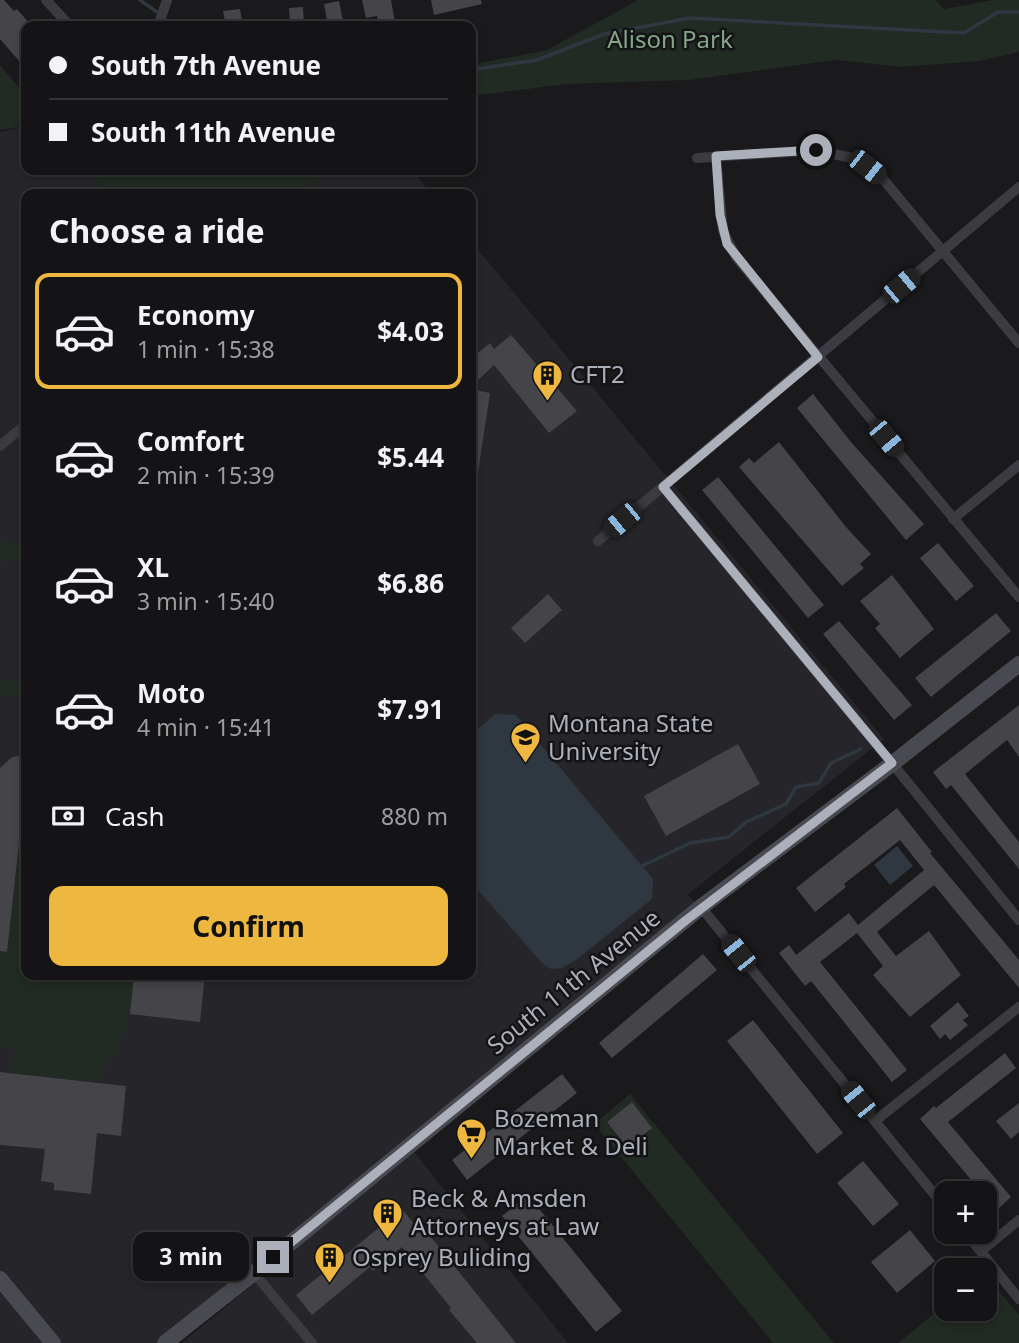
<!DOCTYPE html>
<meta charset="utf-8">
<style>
:root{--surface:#141315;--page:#212022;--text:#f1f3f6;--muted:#9d9ea0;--line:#333234;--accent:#eeb73f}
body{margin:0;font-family:"Noto Sans",sans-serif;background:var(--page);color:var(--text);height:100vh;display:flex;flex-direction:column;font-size:26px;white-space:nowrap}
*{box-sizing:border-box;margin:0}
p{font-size:23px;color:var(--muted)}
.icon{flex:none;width:38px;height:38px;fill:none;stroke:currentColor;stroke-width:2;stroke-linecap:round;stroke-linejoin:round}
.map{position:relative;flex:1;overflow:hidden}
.sheet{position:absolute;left:21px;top:189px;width:455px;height:791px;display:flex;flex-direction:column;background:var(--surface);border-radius:14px;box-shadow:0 4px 10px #0003,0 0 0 2px var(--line)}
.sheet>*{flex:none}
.banner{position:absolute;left:21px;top:21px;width:455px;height:154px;border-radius:14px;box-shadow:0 4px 10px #0003,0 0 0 2px var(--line);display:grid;align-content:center;height:154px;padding:0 28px;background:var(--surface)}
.controls{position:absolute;left:934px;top:1181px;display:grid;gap:14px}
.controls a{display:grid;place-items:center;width:63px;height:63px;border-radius:14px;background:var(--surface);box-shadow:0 4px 10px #0003,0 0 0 2px var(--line);font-size:35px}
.end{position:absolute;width:32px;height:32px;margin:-16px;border:9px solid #acb0bb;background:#111;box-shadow:0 0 0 4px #111}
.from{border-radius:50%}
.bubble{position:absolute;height:49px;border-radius:14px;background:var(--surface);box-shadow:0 4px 10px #0003,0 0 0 2px var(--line);font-size:23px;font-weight:700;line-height:49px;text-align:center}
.car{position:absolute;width:21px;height:42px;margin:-21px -10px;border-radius:9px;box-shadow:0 0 5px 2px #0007;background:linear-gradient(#222 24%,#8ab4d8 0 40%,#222 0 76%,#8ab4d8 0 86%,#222 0)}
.banner b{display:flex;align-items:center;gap:24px;height:66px;font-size:26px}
.banner b+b{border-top:2px solid var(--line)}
.banner i{width:18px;height:18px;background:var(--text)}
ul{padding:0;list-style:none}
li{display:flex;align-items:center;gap:21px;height:116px;margin:0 14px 10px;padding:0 14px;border:4px solid transparent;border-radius:14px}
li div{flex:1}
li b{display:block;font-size:26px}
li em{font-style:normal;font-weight:700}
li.active{border-color:var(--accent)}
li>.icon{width:63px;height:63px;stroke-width:1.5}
h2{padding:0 28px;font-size:32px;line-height:84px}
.pay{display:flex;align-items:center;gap:18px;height:77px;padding:0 28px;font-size:26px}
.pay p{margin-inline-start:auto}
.primary-button{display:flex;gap:14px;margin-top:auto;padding:14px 28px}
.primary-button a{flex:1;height:80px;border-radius:14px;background:var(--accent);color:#111;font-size:28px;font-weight:700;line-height:80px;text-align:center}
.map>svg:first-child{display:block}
.built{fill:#262529}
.green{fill:#212a23}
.water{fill:#2f3840}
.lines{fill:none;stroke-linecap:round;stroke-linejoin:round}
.stream{stroke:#2f3840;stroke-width:3.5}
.building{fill:#444449}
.street{stroke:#3b3b41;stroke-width:10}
.secondary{stroke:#494a51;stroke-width:16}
.route{stroke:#acb0bb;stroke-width:9}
.labels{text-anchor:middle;stroke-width:5;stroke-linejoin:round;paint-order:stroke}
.park-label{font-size:24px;fill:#84a587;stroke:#141417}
.poi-label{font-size:24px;fill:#acb0bb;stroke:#141417;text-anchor:start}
.street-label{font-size:24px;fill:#acb0bb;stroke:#141417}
</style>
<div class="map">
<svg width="1019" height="1343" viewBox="0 0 1019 1343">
<rect width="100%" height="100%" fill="#1a191c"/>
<!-- built -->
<path class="built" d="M26,127v43h62l20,24h-82v781h445v-734l413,498 -197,156 14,13 -539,435h-162v-1211z
M330,170h82l20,24h-133z
M414,1152l154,191h-386z"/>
<!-- green -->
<path class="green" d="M638,0h298l8,9 48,-9h27v52l-39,9 -80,6 -64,-7 -147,20 -122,4 -96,12v-31l76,-15z
M0,65l26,31v30l-26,4z
M88,170h242l-31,24h-191z
M0,541l26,3v17h-26z
M0,678l26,4v16l-26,-2z
M26,755v220h179l-5,47 -70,-8 -14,44 -9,-1 -3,26 -93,-10 3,-26 -14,-1v-278l12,-11z
M630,1094l204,249h-61l-179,-219z
M985,1274l34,41v28h-121l49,-40v6h38z"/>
<!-- water -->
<path class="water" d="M495,714l21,1 137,164 -1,20 -76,61 -14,8 -11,1 -9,-6 -71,-81v-147z
M897,846l16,20 -23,19 -16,-20z"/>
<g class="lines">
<!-- stream -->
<path class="stream" d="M140,0l17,12
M166,20l6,6
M471,70l66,-10 67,-26 86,-16 274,15 34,-21h21
M642,866l48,-23 39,-6 17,-15 40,-18 10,-17 23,-4 12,-20 30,-14"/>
</g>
<!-- building -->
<path class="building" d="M0,0h4l10,11 3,-2 13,15 -8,7 4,5v33l-26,-30z
M362,0h29l4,22 -16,4 -2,-10 -11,2z
M431,0h50l1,4 -48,11z
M339,1l5,25h-16l-4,-22z
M303,7l1,19h-14l-1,-18z
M240,9l3,17h-17l-3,-15z
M511,335l66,76 -28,22 -55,-68 -23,22v-29l19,-15 4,6z
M471,389l19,4 -13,86h-6z
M813,394l38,48 73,82 -18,16 -109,-132z
M779,442l67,85 25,27 -11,10 4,4 -22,18 -103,-119 10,-9 5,5z
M718,477l106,128 -16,13 -106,-128z
M938,543l36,43 -18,15 -36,-43z
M892,575l42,54 -34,29 -25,-30 5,-4 -20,-23z
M548,594l14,16 -37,33 -14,-15z
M996,613l15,18 -80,66 -16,-19z
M839,621l73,84 -18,15 -71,-86z
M1019,705v52l-12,-17 -42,34 54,68v27l-68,-84 -5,4 -13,-17z
M738,744l22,40 -94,52 -22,-40z
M26,755v59l-5,11 -14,127 -7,-1v-183l12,-11z
M897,808l35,44 -2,1 89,107v28l-85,-103 -57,47 19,24 33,-25 32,44 -51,42 -37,-42 10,-9 -26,-33 -37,29 87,108 -15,12 -81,-101 -6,5 -26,-33 10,-8 7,10 53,-42 9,12 66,-55 -24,-30 -56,44 2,3 -31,25 -19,-24z
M703,954l14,16 -105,88 -13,-15z
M134,975h71l-5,47 -70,-8z
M958,1002l11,14 -6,4 5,5 -18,15 -5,-6 -5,5 -10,-13z
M753,1020l90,113 -26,21 -90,-113z
M1005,1053l11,15 -68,54 63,75 -14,13 -12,-16h-2l-63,-75 14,-13 2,2z
M0,1072l126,14 -5,50 -24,-3 -6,61 -37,-4v-7l-13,-2 4,-32 -45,-4z
M562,1074l15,19 -110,87 -15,-20z
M632,1102l20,26 -25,19 -20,-25z
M1019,1103v29l-8,7 -15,-18z
M863,1161l36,43 -26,22 -36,-43z
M528,1195l94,116 -26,21 -94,-116z
M402,1209l21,26 4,-3 89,111h-39l-28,-33 2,-2 -49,-61 -29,24 -3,-4 -58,48 -16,-20z
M910,1230l25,31 -38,32 -26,-31z"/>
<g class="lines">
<!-- street -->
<path class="street" d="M46,0l24,26
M158,26l9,-26
M716,157l7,74 13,26 283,340
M697,158l119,-8 36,8 31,21 136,164
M0,446l26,-22
M663,487l246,297 110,136
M953,519l66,-54
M598,541l421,-354
M701,907l246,303
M875,1121l144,-114
M965,1232l54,67
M981,1251l38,-31
M254,1273l58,70"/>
<!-- secondary -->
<path class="secondary" d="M0,1279l53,64
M165,1343l89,-70 447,-366 192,-144 126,-99"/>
</g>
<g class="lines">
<!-- route -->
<path class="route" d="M273,1257l412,-336 207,-158 -229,-276 155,-130 -91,-113 -7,-29 -4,-59 100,-6"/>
</g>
<!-- icons -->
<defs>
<symbol id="building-pin" viewBox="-11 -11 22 30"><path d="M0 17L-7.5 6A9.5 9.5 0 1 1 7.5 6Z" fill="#eeb73f" stroke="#141417"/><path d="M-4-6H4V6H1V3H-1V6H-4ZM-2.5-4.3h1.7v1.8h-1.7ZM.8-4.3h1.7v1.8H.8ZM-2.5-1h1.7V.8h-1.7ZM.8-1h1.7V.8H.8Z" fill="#111"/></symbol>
<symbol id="university-pin" viewBox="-11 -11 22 30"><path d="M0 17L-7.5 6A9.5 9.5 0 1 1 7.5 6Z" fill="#eeb73f" stroke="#141417"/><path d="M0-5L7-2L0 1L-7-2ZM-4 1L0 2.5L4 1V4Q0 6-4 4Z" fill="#111"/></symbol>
<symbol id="supermarket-pin" viewBox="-11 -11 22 30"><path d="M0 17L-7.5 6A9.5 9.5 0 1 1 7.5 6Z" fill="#eeb73f" stroke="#141417"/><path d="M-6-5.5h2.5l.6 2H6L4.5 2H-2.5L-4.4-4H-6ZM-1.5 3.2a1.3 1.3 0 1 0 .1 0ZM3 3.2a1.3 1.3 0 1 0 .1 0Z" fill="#111"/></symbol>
</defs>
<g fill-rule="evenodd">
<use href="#building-pin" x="530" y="358" width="35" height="47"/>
<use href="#university-pin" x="508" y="720" width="35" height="47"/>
<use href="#supermarket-pin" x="454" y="1116" width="35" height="47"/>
<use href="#building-pin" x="370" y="1196" width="35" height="47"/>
<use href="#building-pin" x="312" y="1240" width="35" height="47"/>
</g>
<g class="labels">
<!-- park labels -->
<g class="park-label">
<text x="670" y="48">Alison Park</text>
</g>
<!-- poi labels -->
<g class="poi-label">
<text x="570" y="383">CFT2</text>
<text x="548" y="732">Montana State<tspan x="548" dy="28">University</tspan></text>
<text x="494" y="1127">Bozeman<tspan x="494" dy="28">Market &amp; Deli</tspan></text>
<text x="411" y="1207">Beck &amp; Amsden<tspan x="411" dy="28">Attorneys at Law</tspan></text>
<text x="352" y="1266">Osprey Buliding</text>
</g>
<!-- street labels -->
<g class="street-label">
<text transform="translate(574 982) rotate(-39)" y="8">South 11th Avenue</text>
</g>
</g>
</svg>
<div class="controls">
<a>+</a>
<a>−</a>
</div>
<i class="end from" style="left:816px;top:150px"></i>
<i class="end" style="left:273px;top:1257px"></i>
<div class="bubble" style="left:133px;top:1232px;width:116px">3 min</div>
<i class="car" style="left:867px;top:167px;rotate:128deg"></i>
<i class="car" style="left:901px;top:286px;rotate:50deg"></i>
<i class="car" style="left:886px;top:438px;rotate:140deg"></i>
<i class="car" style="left:622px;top:520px;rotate:230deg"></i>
<i class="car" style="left:738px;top:953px;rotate:321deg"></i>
<i class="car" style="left:858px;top:1100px;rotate:321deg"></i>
<div class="banner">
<b><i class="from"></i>South 7th Avenue</b>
<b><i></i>South 11th Avenue</b>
</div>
<section class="sheet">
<h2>Choose a ride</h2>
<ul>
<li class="active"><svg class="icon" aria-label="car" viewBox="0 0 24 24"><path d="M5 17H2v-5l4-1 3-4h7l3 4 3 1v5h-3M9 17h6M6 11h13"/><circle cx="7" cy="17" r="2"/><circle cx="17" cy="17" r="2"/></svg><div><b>Economy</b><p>1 min · 15:38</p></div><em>$4.03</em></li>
<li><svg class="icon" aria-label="car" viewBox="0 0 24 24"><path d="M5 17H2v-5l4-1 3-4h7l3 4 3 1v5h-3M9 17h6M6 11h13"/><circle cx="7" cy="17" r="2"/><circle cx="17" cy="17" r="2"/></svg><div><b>Comfort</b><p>2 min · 15:39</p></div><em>$5.44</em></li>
<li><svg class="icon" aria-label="car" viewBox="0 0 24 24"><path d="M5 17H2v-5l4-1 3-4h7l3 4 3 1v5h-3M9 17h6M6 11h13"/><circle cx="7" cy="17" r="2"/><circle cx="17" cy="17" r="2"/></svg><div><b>XL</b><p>3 min · 15:40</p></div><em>$6.86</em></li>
<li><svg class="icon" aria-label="car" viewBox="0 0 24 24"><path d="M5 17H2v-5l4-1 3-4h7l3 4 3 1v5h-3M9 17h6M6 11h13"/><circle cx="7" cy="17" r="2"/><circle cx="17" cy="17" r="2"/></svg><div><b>Moto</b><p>4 min · 15:41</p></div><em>$7.91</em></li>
</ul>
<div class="pay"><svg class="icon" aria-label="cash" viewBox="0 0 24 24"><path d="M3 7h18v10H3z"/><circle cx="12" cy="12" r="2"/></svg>Cash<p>880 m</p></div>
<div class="primary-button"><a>Confirm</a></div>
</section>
</div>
